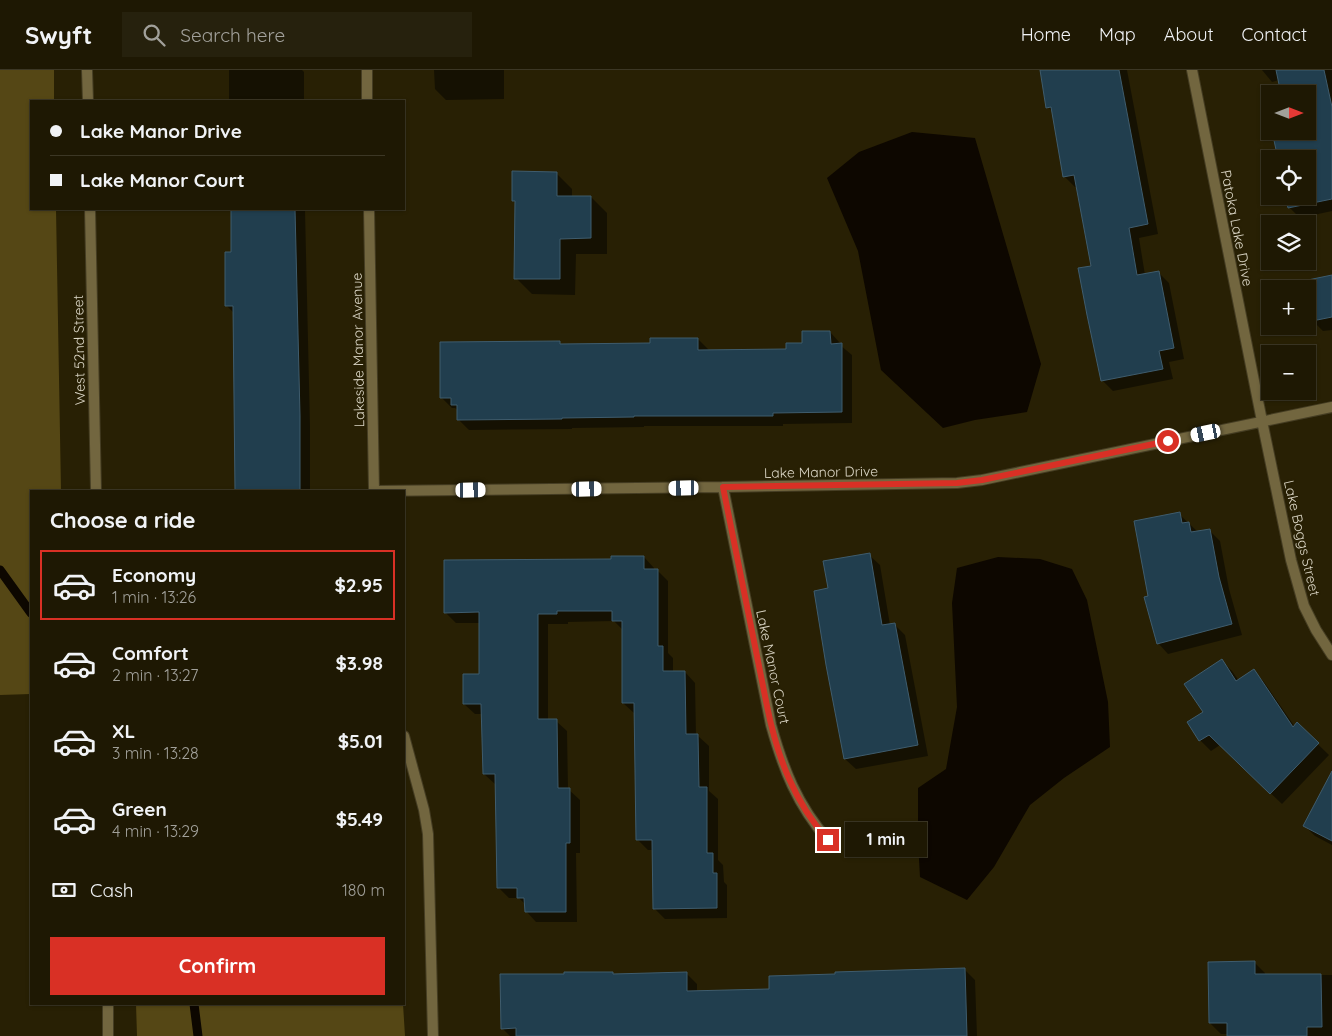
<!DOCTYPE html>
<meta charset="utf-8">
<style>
:root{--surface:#1e1803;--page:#26210d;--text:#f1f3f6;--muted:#a1a09a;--line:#3c3725;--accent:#d93025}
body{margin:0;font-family:Quicksand,sans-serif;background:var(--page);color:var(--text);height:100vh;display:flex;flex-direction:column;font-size:19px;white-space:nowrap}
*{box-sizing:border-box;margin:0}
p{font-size:16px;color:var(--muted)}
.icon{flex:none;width:28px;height:28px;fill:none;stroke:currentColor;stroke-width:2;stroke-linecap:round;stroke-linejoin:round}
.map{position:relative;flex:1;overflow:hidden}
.details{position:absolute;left:30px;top:420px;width:375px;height:515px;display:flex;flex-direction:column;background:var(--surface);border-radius:0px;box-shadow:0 1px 4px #0004,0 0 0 1px var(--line)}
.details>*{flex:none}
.hud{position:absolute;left:30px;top:30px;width:375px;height:110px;border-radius:0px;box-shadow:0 1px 4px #0004,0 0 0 1px var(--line);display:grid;align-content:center;height:110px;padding:0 20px;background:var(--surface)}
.needle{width:32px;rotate:90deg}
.buttons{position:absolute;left:1261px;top:15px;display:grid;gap:10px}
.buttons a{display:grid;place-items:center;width:55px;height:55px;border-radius:0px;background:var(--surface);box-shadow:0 1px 4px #0004,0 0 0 1px var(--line);font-size:25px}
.end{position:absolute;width:22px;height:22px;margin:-11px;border:6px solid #d93025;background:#fff;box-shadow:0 0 0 2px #fff}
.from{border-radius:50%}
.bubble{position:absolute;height:35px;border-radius:0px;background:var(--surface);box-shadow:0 1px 4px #0004,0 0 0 1px var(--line);font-size:16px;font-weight:700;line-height:35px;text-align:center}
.car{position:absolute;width:15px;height:30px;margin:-15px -8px;border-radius:6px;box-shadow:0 0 4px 1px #0007;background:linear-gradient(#fff 24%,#345 0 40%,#fff 0 76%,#345 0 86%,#fff 0)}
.hud b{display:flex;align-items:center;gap:18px;height:48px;font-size:19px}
.hud b+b{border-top:1px solid var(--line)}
.hud i{width:12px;height:12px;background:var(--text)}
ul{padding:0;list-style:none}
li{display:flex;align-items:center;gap:15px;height:70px;margin:0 10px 8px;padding:0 10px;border:2px solid transparent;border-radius:0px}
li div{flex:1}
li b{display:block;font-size:19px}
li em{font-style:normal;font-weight:700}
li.current{border-color:var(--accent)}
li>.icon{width:45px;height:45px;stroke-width:1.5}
h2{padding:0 20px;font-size:22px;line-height:60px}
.pay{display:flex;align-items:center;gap:12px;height:55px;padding:0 20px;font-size:19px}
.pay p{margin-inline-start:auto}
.primary-button{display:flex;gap:10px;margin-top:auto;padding:10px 20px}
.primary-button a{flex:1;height:58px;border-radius:0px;background:var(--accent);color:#fff;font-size:20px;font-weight:700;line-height:58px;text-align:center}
header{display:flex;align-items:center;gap:30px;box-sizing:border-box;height:70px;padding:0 25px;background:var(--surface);border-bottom:1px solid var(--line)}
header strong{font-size:24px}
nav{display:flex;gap:28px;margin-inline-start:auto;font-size:18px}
.search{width:350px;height:45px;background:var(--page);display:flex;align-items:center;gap:12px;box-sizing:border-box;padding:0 18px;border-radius:0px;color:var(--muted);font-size:19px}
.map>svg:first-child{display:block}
.forest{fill:#554715}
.water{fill:#0d0700}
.shadow{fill:#0007}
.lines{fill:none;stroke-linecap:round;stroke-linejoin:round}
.stream{stroke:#0d0700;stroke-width:9}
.building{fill:#213e4e;stroke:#3f5c6d}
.minor-casing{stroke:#453d23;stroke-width:12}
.tertiary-casing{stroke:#453d23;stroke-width:12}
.minor{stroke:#72663f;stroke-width:10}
.tertiary{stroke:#72663f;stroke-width:10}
.route{stroke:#d93025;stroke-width:6}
.labels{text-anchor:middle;stroke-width:4;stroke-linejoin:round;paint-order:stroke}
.street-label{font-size:14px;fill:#dbd6c6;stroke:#282004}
</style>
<header>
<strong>Swyft</strong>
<div class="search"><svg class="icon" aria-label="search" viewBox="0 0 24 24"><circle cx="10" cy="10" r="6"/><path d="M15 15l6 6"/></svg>Search here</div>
<nav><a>Home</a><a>Map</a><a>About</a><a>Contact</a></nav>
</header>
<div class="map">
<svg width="1332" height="966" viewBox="0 0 1332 966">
<rect width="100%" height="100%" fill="#282004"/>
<!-- forest -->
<path class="forest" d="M0,0h54v31h-23v108h25l5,282h-30v203l-31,1z
M136,934h267l2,32h-268z"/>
<!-- water -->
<path class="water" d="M912,62l63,6 66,226 -14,48 -52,8 -32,8 -62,-58 -23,-119 -31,-73 32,-26z
M998,487l42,2 32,10 15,31 21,102 2,45 -46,31 -34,27 -36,62 -27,33 -47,-23 -2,-36v-53l28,-19 11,-62 -5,-104 5,-35z"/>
<!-- shadow -->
<path class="shadow" d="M229,0h73l2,2v29h-75z
M434,0h70v29l-58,1 -11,-11z
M1041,0h86l31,164 -19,4 6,37 13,-3 11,11 15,76 -15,3 4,17 -60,12 -10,-10 -10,-114 -16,-80h-2l-11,-11 -10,-63 -6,-6z
M1262,0h70v141l-32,7 -11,-11 19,-11v-102l-29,-14 -7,2z
M556,103l16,16v8h19l16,16v41h-31l-1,41 -43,-1 -16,-16 1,-74 -4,-3z
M232,139h72l1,1 5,217v64h-74l-2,-178 -7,-7 5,-53z
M1332,206v54l-9,1 -10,-10 -5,-25v-7z
M830,262l10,11v2l12,10v68l-69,1v2h-139v1l-72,1v1l-103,1 -10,-10v-9l-4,-3h-3l-11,-11 118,-55 3,3 90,-1 46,-5 11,11h78l17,-6z
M1179,444l19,18 11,-2 11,11 9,48 13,46 -74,19 -10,-11 -8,-46z
M869,485l11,10 10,60 4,-1 11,11 23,121 -72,13 -11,-10 -16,-170z
M644,487l10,11v2h3l11,11v72l5,5v14h12l10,11 1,53h2l11,10v45l9,8v61l5,5 1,17 3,3v33l-62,1 -11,-11 -1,-58h-5l-11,-11 -2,-126h-1l-11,-10v-73l-9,-9 -46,1v2h-20v97h8l11,10 1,58 12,11v53h-4l1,69h-41l-10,-11v-6l-7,-7h-10l-11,-11 -2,-103h-1l-11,-10 -1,-60h-8l-11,-10 16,-29v-52h-24l-11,-11 168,-52z
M1222,591l10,10 7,10 15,-10 10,11 31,45 2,-3 32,31 -47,49 -62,-59 -9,6 -11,-11 -11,-17 15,-11z
M1332,704v71l-17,-9 -10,-10z
M1255,893l10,10v2h67v61h-103v-2h-8l-11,-11z
M965,900l10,10 2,56h-467l-8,-8 110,-55 3,2 71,-2 11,11v8l73,-2z"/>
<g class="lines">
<!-- stream -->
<path class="stream" d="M0,500l31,43
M194,934l4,32"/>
</g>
<!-- building -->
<path class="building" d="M1040,0h79l29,154 -19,4 8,47 22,-4 15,77 -15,3 4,18 -62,12 -14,-66 -9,-47 13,-2 -17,-91 -11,2 -12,-70 -5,1z
M1276,0h48l8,37v92l-44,9 -3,-12h23v-37h-30l-6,-28h36v-37h-27z
M512,101l45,1v24h34v42l-31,1v40h-46l1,-78h-3z
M231,139h64l5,207v75h-65l-2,-185h-8v-54h6z
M1332,205v42l-20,4 -4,-19v-13h-3l-2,-8z
M802,261h28l1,13 11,-1v69l-69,1v3h-139v1l-72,1v1l-105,1v-15h-6v-7h-11v-56l120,-1v3l90,-1v-5h48v12l88,-1v-6h16z
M1180,442l2,11 7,-1 2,10 19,-3 9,48 13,47 -75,20 -13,-47 4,-1 -14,-75z
M870,483l12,72 13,-2 23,122 -74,14 -18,-94 -12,-74 14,-3 -5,-27z
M611,486h33v13h14v77h5v25h22l1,63h12l1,53h8v66h6v20h4v35l-64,1 -1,-69h-16l-2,-137h-12v-82h-10v-10h-55v3h-19v105h19l1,69h12v55h-4v69h-41l-1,-14h-7v-10h-20l-2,-114h-12l-2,-70h-18v-30h16v-62l-35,1v-53l167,-1z
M1222,589l14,22 18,-12 39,58 4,-5 22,21 -49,51 -61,-59 -10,6 -12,-19 16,-10 -19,-28z
M1332,701v70l-29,-15z
M1255,891v13h66l1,53h-15v9h-80v-13h-18l-1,-61z
M965,898l2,68h-451v-8l-15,1 -1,-55h64v-2h49v2l74,-2v19l82,-2v-13l66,-2v-2z"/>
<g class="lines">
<defs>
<path id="minor" d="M367,0v31
M1192,0l70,351 29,139 13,46 12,24 16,25
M369,139l5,282
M723,417l48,238c12,43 26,80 57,115
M374,421l349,-4 234,-4 25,-3 350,-73
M404,666l20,74 4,24 5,202"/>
<path id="tertiary" d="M87,0l1,31
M90,139l6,282
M108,934v32"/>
</defs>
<!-- minor casing -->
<use href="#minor" class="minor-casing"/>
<!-- tertiary casing -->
<use href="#tertiary" class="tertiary-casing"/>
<!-- minor -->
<use href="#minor" class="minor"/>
<!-- tertiary -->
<use href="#tertiary" class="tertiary"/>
</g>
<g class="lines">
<!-- route -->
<path class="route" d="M828,770c-34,-38 -51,-84 -61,-134l-44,-219 234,-4 25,-3 186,-39"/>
</g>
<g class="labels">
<!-- street labels -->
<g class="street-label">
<text transform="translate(1237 158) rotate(79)" y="5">Patoka Lake Drive</text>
<text transform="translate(79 280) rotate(-91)" y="5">West 52nd Street</text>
<text transform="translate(358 280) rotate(-91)" y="5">Lakeside Manor Avenue</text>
<text transform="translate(821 402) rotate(-1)" y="5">Lake Manor Drive</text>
<text transform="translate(1302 468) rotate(77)" y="5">Lake Boggs Street</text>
<text transform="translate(773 597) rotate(78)" y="5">Lake Manor Court</text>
</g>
</g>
</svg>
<div class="buttons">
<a><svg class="needle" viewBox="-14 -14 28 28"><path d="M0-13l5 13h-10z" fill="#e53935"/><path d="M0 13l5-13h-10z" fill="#a1a09a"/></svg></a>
<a><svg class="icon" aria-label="locate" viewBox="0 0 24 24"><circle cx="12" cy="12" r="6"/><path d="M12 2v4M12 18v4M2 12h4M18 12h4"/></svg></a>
<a><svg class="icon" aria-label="layers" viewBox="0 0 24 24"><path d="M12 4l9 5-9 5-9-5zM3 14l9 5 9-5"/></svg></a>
<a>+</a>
<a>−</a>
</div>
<i class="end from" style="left:1168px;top:371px"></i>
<i class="end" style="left:828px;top:770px"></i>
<div class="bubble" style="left:845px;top:752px;width:82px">1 min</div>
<i class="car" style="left:1206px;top:363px;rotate:258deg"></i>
<i class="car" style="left:684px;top:418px;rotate:269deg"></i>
<i class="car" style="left:587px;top:419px;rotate:89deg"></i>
<i class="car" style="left:471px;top:420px;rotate:89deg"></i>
<div class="hud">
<b><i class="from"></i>Lake Manor Drive</b>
<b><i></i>Lake Manor Court</b>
</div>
<section class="details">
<h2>Choose a ride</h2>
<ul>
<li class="current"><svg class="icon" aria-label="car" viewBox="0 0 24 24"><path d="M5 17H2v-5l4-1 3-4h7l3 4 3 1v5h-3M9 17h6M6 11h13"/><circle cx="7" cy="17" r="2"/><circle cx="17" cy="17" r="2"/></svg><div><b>Economy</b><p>1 min · 13:26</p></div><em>$2.95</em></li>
<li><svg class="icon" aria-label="car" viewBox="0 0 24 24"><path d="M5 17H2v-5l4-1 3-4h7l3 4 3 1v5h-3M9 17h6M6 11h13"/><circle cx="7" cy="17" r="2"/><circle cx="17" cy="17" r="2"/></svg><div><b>Comfort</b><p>2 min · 13:27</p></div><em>$3.98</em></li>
<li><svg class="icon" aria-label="car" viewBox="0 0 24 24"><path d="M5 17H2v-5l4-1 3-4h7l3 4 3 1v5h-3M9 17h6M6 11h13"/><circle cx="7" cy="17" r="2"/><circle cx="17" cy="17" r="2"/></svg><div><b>XL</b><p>3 min · 13:28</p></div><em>$5.01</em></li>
<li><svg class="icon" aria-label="car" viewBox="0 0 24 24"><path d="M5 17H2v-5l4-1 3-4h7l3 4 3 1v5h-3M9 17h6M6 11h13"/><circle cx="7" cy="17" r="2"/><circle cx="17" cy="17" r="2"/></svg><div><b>Green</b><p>4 min · 13:29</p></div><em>$5.49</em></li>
</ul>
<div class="pay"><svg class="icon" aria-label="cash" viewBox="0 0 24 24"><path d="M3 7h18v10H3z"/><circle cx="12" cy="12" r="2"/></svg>Cash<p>180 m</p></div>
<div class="primary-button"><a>Confirm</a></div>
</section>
</div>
